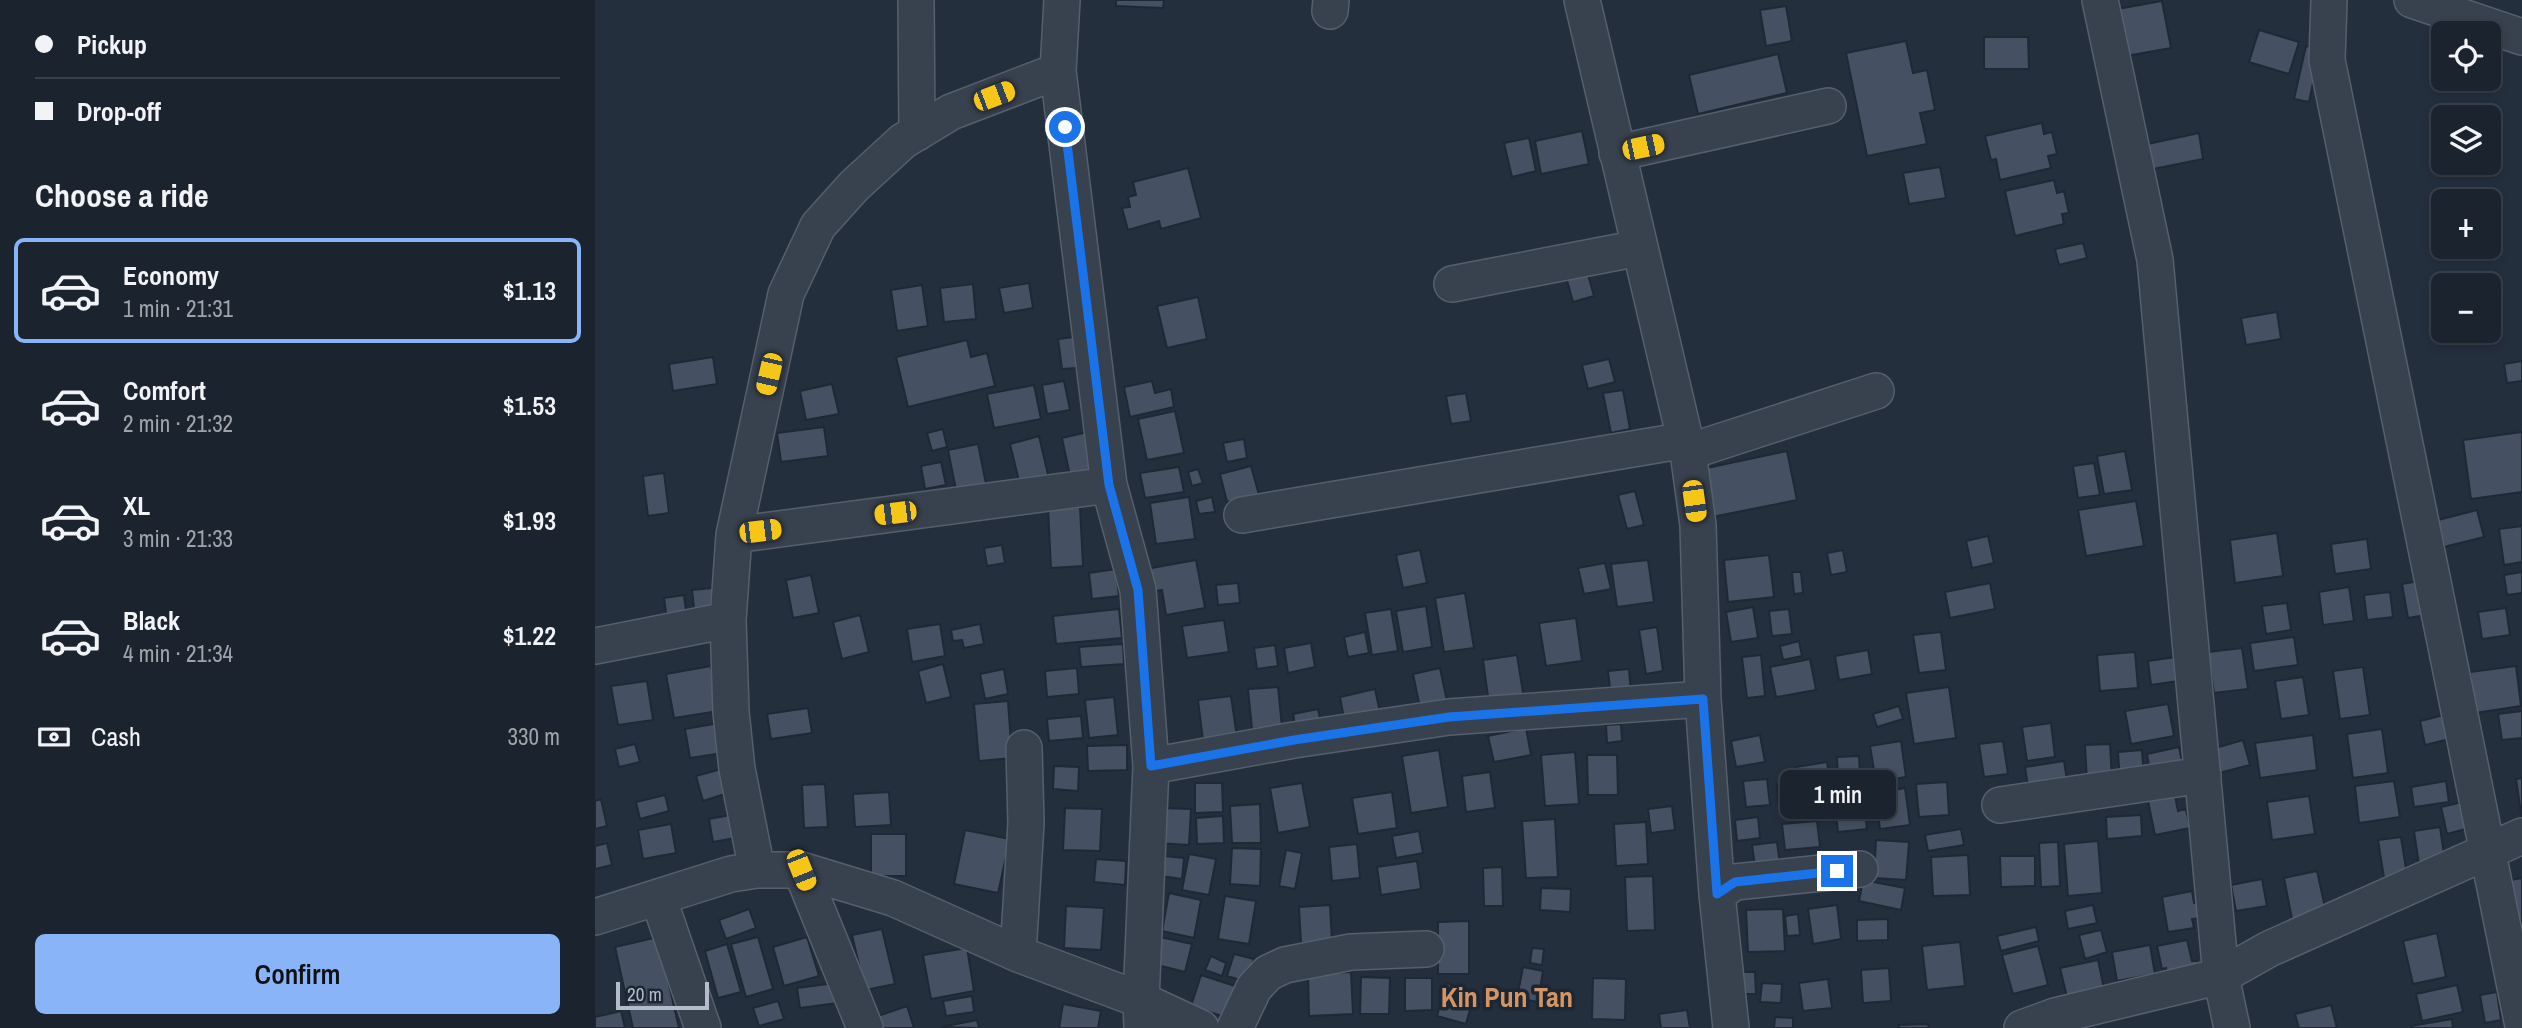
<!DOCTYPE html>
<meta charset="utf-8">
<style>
:root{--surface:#1b232e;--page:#242b36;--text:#f1f3f6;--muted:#a0a4aa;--line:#39404a;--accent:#8ab4f8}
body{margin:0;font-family:"Archivo Narrow",sans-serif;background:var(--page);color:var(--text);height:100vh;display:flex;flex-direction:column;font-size:26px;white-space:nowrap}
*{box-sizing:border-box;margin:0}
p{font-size:23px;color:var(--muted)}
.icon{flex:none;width:38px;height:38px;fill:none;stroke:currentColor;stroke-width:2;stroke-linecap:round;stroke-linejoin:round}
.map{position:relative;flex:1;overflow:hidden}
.drawer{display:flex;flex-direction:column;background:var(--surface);width:595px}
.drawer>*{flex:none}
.banner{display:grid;align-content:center;height:154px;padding:0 35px;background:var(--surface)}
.buttons{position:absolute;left:1836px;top:21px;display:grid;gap:14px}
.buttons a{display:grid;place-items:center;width:70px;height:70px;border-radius:10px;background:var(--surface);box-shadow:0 4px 10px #0003,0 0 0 2px var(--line);font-size:35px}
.scale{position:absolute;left:21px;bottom:18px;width:93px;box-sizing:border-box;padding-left:7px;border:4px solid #b4bcc9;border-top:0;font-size:19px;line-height:24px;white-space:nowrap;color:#b4bcc9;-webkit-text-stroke:5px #1d2633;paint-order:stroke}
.end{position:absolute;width:32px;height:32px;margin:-16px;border:9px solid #1a73e8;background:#fff;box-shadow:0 0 0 4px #fff}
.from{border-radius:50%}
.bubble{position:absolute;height:49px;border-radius:10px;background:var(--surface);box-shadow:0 4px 10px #0003,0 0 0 2px var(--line);font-size:23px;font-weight:600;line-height:49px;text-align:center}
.car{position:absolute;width:21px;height:42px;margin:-21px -10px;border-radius:9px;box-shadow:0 0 5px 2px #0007;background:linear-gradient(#f5c518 24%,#345 0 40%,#f5c518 0 76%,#345 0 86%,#f5c518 0)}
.banner b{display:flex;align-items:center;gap:24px;height:66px;font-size:26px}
.banner b+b{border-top:2px solid var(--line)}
.banner i{width:18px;height:18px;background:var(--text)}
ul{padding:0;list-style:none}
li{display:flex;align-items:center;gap:21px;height:105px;margin:0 14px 10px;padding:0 21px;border:4px solid transparent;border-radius:10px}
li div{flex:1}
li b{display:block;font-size:26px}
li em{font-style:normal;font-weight:600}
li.on{border-color:var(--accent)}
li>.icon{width:63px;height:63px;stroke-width:1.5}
h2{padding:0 35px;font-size:32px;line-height:84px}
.pay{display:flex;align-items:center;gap:18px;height:77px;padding:0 35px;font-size:26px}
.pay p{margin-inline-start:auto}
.cta{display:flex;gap:14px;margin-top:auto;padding:14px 35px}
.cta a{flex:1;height:80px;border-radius:10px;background:var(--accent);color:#111;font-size:28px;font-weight:600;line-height:80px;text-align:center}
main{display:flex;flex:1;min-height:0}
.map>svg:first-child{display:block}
.building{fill:#455162;stroke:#1f2835;stroke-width:2}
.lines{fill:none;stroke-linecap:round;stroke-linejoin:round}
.minor-casing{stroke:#565f6c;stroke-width:38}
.minor{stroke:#38414e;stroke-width:35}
.route{stroke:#1a73e8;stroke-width:9}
.labels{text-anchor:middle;stroke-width:7;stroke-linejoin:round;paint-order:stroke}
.quarter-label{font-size:28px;font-weight:bold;fill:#d59563;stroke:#1d2633}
</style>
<main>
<section class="drawer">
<div class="banner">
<b><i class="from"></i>Pickup</b>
<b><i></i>Drop-off</b>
</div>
<h2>Choose a ride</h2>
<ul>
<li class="on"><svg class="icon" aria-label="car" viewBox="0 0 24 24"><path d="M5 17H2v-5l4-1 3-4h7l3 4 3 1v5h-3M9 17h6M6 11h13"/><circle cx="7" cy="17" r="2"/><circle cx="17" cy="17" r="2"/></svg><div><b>Economy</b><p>1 min · 21:31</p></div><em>$1.13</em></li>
<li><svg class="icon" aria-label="car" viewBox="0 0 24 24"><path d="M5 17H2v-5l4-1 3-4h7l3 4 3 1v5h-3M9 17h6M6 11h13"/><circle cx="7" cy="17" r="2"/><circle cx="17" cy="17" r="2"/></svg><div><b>Comfort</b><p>2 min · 21:32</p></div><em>$1.53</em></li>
<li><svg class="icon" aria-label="car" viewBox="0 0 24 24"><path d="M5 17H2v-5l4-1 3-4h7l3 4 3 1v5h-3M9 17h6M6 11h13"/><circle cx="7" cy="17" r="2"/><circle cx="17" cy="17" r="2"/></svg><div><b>XL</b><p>3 min · 21:33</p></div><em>$1.93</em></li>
<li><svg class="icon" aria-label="car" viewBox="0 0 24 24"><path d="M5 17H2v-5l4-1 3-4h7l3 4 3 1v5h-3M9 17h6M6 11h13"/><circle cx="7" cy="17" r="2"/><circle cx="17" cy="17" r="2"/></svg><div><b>Black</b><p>4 min · 21:34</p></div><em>$1.22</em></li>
</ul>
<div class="pay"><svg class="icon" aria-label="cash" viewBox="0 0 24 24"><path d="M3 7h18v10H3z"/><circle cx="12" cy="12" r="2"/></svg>Cash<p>330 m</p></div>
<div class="cta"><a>Confirm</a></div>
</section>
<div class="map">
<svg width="1927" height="1028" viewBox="0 0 1927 1028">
<rect width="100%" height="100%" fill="#242f3e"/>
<!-- building -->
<path class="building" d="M521,0h48l-1,8 -47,-2z
M1567,1l9,47 -56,10 -9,-47z
M1191,6l6,35 -26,5 -6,-36z
M1664,30l40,12 -10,32 -40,-12z
M1389,37h44l1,32h-45z
M1311,41l7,32 14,-3 8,40 -15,3 7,31 -60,12 -21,-103z
M1711,46l14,3 -11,53 -15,-3z
M1183,54l9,39 -89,21 -9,-39z
M1447,123l2,11 8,-2 5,22 -9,2 3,12 -51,12 -4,-21 -5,1 -6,-24z
M987,131l7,33 -48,10 -6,-33z
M1604,133l4,26 -55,11 -5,-25z
M934,138l7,33 -24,6 -8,-34z
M1345,167l6,31 -37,6 -6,-31z
M593,168l13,50 -40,11 -2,-8 -31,9 -6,-22 8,-1 -2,-10 8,-2 -3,-13z
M1459,180l3,13 7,-2 5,22 -7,1 2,10 -49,12 -10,-45z
M1488,243l4,15 -28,7 -4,-16z
M992,271l7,25 -21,6 -7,-25z
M434,283l4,25 -29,5 -5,-25z
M378,284l3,35 -32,3 -4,-34z
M327,285l6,41 -31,5 -6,-41z
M603,297l9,42 -40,9 -10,-42z
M1682,312l4,27 -35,6 -5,-27z
M479,337l3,31 -15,1 -4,-30z
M372,340l4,17 16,-4 8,33 -87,21 -12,-50z
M118,357l4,27 -44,7 -4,-27z
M1014,359l6,23 -27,7 -6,-24z
M1927,361v20l-15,2 -3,-19z
M469,381l6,29 -23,4 -5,-29z
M557,381l3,12 16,-4 3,18 -44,10 -6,-30z
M237,384l7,30 -33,6 -6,-29z
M439,385l7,34 -47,9 -7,-34z
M1028,390l7,39 -19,4 -8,-40z
M871,393l5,28 -20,3 -5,-28z
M580,411l9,42 -37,7 -9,-41z
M229,427l4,29 -47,6 -4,-29z
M348,429l4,18 -15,4 -5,-18z
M501,430l8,39 -34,7 -8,-38z
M1927,432v60l-51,7 -8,-59z
M444,436l10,43 -29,6 -10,-41z
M649,439l3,19 -20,4 -4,-19z
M383,444l8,40 -30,6 -8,-40z
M1192,451l10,49 -85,17 -10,-48z
M1530,451l7,39 -28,4 -7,-38z
M346,462l5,23 -21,4 -4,-23z
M1499,463l6,32 -22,3 -5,-32z
M656,466l8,29 -32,7 -7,-28z
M584,467l5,25 -39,6 -5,-25z
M603,469l5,14 -11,3 -4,-14z
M69,473l5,40 -21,3 -5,-40z
M1040,491l9,34 -17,4 -9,-34z
M594,497l6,42 -39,5 -6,-41z
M617,497l3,15 -16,2 -3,-13z
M1541,501l8,45 -58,10 -8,-46z
M485,507l3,59 -32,2 -3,-60z
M1882,510l7,27 -40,10 -6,-27z
M1927,526v36l-18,3 -5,-36z
M1682,533l6,43 -48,7 -5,-43z
M1393,536l6,27 -22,5 -6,-27z
M1772,539l4,30 -36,5 -4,-30z
M407,545l3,18 -18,3 -3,-18z
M825,550l7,33 -24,5 -7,-33z
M1248,550l4,22 -16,3 -4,-22z
M1174,555l5,42 -46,5 -4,-42z
M601,560l9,48 -39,7 -4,-25 -12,2 -4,-23z
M1053,560l6,42 -37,5 -6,-43z
M1010,563l6,26 -27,5 -6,-26z
M521,569l3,27 -27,3 -3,-26z
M1197,572h9l2,21 -9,1z
M1927,572v21l-15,2 -3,-20z
M216,575l8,38 -26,5 -7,-38z
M1824,581l7,34 -18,3 -6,-34z
M643,583l2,20 -22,2 -2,-20z
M1395,583l5,26 -45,9 -5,-26z
M127,587l3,26 -30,4 -3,-27z
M1754,587l5,34 -31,4 -4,-33z
M1795,592l3,25 -26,3 -3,-25z
M870,593l9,55 -30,4 -9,-54z
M89,595l3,23 -20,2 -3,-22z
M1692,603l4,27 -25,4 -4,-28z
M831,606l6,41 -29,5 -7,-41z
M1158,607l5,31 -27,4 -5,-30z
M1911,608l4,27 -28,4 -4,-27z
M524,609l3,29 -66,6 -3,-28z
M796,609l7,42 -26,4 -7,-42z
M1194,609l3,25 -20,2 -3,-25z
M265,615l9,37 -27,7 -9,-37z
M981,618l6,43 -36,5 -7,-43z
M629,620l5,32 -42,6 -5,-32z
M345,624l5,32 -33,6 -5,-33z
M385,624l4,20 -20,4 -2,-8 -9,1 -2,-11z
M1062,627l6,44 -17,3 -7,-44z
M770,632l4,21 -21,4 -4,-20z
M1346,632l5,38 -27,3 -6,-38z
M1699,637l4,28 -44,6 -4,-28z
M1204,641l3,15 -19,4 -3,-14z
M716,643l4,24 -27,6 -4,-25z
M528,644l1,20 -43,3 -2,-20z
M680,645l3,21 -21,3 -3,-21z
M1647,648l6,41 -34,4 -6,-41z
M1273,650l4,24 -33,6 -4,-24z
M1540,652l3,36 -38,3 -3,-36z
M922,655l7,44 -35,5 -6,-44z
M1166,655l4,41 -18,2 -5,-41z
M1581,657l2,24 -27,4 -3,-24z
M1215,659l6,31 -40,7 -6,-30z
M348,664l8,33 -25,6 -8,-32z
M116,666l8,45 -45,7 -8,-44z
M1921,666l5,40 -46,7 -5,-41z
M1768,667l7,48 -30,4 -7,-48z
M482,668l2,26 -32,3 -2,-26z
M845,668l8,38 -27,6 -8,-38z
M409,669l4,25 -23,5 -5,-25z
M1034,669l2,25 -20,3 -3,-26z
M1708,677l6,38 -28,4 -6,-38z
M52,681l6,39 -35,5 -7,-39z
M683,687l4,40 -30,2 -4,-40z
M1354,687l7,51 -42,6 -8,-51z
M780,689l6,28 -36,7 -5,-27z
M636,696l6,41 -34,4 -5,-41z
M519,697l4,38 -29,3 -4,-38z
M413,701l4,57 -33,3 -5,-57z
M1573,704l6,32 -43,8 -6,-33z
M1304,706l4,13 -26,8 -4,-13z
M213,708l4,25 -41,6 -4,-25z
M723,709l4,19 -25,6 -4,-20z
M1927,711v27l-20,2 -4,-26z
M1853,714l6,24 -29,7 -5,-24z
M486,716l2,22 -34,3 -2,-22z
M124,723l4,30 -33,5 -5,-29z
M1456,723l4,34 -28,4 -5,-34z
M1026,724l1,17 -15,2 -1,-18z
M931,728l5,27 -37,7 -6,-26z
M1787,729l6,44 -35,5 -6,-44z
M1165,735l5,27 -29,5 -5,-26z
M1718,735l4,35 -57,8 -5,-35z
M1648,740l7,25 -31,8 -7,-24z
M1306,741l5,36 -30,5 -6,-36z
M1408,741l5,33 -24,3 -5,-33z
M40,744l5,18 -21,5 -4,-18z
M1515,744l2,35 -25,2 -2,-36z
M532,745v25l-39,1 -1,-25z
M1584,747l5,25 -33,6 -4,-24z
M844,750l9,57 -37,6 -9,-57z
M1547,750l2,30 -24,2 -2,-30z
M980,752l4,52 -34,2 -4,-51z
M992,755h30l1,40h-30z
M1264,756l1,20 -22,1 -1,-20z
M1469,761l4,26 -39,6 -4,-26z
M1232,762l6,40 -31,4 -6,-39z
M459,766l25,1 -1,24 -25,-2z
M130,768l6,24 -28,9 -7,-25z
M895,772l5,36 -29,4 -4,-36z
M1927,778v42l-6,-41z
M1172,779l3,26 -24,2 -3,-26z
M1799,781l6,36 -41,6 -4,-37z
M1851,781l3,21 -35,5 -3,-20z
M1201,782l2,20 -20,1 -1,-19z
M1352,782l2,33 -30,2 -3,-33z
M600,783h27l1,29 -28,1z
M707,783l8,44 -32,6 -8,-45z
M230,784l3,43 -24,1 -2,-43z
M1310,788l5,37 -30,4 -5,-36z
M294,792l2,33 -36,2 -2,-33z
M797,792l5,36 -39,6 -6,-36z
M1268,794l4,35 -29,3 -4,-35z
M70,795l4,16 -29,8 -4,-17z
M1580,796l3,15 8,-2 4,19 -35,7 -7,-34z
M1714,796l6,38 -43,6 -5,-38z
M6,799l6,27 -12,3v-28z
M1872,801l6,26 -26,7 -6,-27z
M665,804l1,39h-29l-2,-37z
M1077,806l3,24 -24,3 -3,-24z
M470,808l37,1 -2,42 -37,-1z
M566,808l30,1 -2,36 -30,-2z
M141,814l5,23 -28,5 -4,-23z
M1546,815l1,21 -35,3 -1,-22z
M628,816l1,27 -27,1 -1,-26z
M1163,817l2,21 -23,3 -2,-21z
M960,819l3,58 -32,1 -4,-57z
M1222,821l3,26 -35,3 -3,-26z
M1051,822l2,42 -32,2 -2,-42z
M76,824l5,29 -33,6 -5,-29z
M1845,827l5,34 -26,4 -5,-34z
M1366,829l3,16 -36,6 -3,-16z
M370,830l45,9 -12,54 -44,-9z
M824,831l4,22 -27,5 -4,-22z
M276,834h35v42h-35z
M1806,837l6,38 -23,3 -6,-38z
M1281,840l33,2 -3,38 -32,-2z
M1503,841l4,52 -34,3 -4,-52z
M1182,842l3,22 -25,2 -3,-21z
M1463,842l2,44 -19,1 -2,-44z
M12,843l5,22 -17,4v-23z
M762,844l3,34 -28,3 -3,-34z
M637,848l29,1 -1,37 -30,-2z
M691,850l16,3 -7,36 -16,-3z
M594,854l27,5 -7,36 -27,-5z
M1373,855l2,40 -37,1 -2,-39z
M569,856l20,2 -2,21 -21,-3z
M1405,856h35v30l-34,1z
M501,859l30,2 -1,24 -31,-3z
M822,861l4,28 -40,6 -4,-28z
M907,867l1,39h-19l-1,-38z
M1722,871l9,41 -34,7 -8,-41z
M1058,876l2,54 -28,1 -2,-54z
M1927,878v49l-10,1 -7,-47z
M1667,879l5,27 -31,5 -5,-26z
M1268,880l42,8 -4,22 -42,-9z
M946,888l30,1 -1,23 -30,-2z
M1597,891l2,12 3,-1 3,16 -8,1 2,9 -26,4 -6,-35z
M574,893l32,7 -7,38 -32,-7z
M630,896l31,5 -7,43 -31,-5z
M735,905l2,37 -31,1 -2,-36z
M1242,905l4,34 -28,5 -5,-35z
M1498,905l4,18 -29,6 -3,-18z
M471,906l38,2 -3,42 -37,-2z
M154,909l7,19 -30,11 -7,-19z
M1188,909l2,42 -37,1 -2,-42z
M1203,914l2,21 -13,1 -2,-20z
M1293,919v21l-31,1v-21z
M874,921v53h-31v-52z
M1441,927l3,14 -38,10 -4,-15z
M287,929l13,55 -30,6 -13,-55z
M1506,930l6,22 -22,7 -6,-24z
M1842,933l9,44 -33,7 -10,-43z
M63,937l21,91h-46l-18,-81z
M163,937l15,52 -27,8 -15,-53z
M212,937l12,39 -35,10 -11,-39z
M565,937l32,7 -7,28 -32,-8z
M1592,940l5,21h5l3,16 -31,6 -3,-15 -4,1 -5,-23z
M1365,942l5,44 -38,4 -5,-44z
M132,944l14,48 -23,6 -13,-47z
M1555,945l5,29 -38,7 -5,-29z
M1443,946l10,39 -35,9 -11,-39z
M372,948l7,43 -43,8 -8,-44z
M937,948l12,1 -2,16 -12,-2z
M639,954l20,5 -7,23 -20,-6z
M616,956l15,7 -4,13 -17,-6z
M1503,960l6,29 -37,8 -7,-29z
M928,967l20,4 -5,31 -21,-4z
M1294,968l2,33 -28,2 -2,-33z
M756,972l2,42 -44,2 -1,-42z
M1141,972h19l1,22h-20z
M606,975l37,12 -10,31 -37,-12z
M766,977l29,1 -1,36h-29z
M810,978h27v32l-27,1z
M998,978l33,1 -1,41 -33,-1z
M1233,979l4,29 -29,3 -4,-28z
M240,983l3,20 -38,5 -3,-20z
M851,983l29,9 -9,32 -29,-8z
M1167,983l20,1 -1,19 -21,-1z
M1862,985l6,27 -41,9 -6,-27z
M1902,992l4,28 -16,3 -5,-28z
M377,996l2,16 -28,4 -3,-15z
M183,1001l6,18 -25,7 -6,-18z
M468,1004l38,7 -3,17h-39z
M1736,1005l6,23h-38l-4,-14z
M312,1006l7,22h-35l-4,-11z
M1092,1010l3,18h-29l-2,-14z
M26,1011l4,17h-30v-11z
M1180,1017l18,1v10h-19z
M1857,1019l1,9h-42v-2z
M382,1020l2,8 -38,-1z
M1333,1024l1,4h-30v-3z"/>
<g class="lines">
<defs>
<path id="minor" d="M321,0l1,133
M467,0l-4,71 51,414 29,105 13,176 -10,234 1,28
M987,0l106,452 10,73 5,174 14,195 14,134
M1505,0l55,260 66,716 11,52
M1734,0l-2,60 195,961
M1817,0l110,37
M735,11l1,-11
M1022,153l211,-47
M857,284l187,-36
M1093,452l188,-61
M647,515l444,-75
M139,535l375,-50
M0,646l133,-26
M556,766l143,-26 155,-23 254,-18
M1405,805l203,-30
M162,870l-20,-101 -6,-57 -3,-92 6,-85 52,-241 32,-68 36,-40 49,-45 48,-29 107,-41
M206,870l64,158
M1122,894l18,-12 125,-13
M63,897l45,131
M0,917l136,-43 26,-4h44l92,28 125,56 123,46 60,28
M423,954l8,-131 -2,-75
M640,1028l19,-40 14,-15 17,-8 66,-13 75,-3
M1427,1028l33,-12 166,-40 48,-27 253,-113"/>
</defs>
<!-- minor casing -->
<use href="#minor" class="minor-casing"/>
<!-- minor -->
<use href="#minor" class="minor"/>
</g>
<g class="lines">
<!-- route -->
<path class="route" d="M470,127l44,358 29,105 13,176 143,-26 155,-23 254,-18 14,195 18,-12 102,-11"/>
</g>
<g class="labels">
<!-- quarter labels -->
<g class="quarter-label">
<text x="912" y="1007">Kin Pun Tan</text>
</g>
</g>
</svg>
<div class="buttons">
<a><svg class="icon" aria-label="locate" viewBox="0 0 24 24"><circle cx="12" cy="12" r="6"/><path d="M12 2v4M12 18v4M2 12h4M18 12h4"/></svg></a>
<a><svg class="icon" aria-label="layers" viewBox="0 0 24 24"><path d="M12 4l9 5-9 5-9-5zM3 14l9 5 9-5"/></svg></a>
<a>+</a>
<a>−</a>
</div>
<div class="scale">20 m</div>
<i class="end from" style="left:470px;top:127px"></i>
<i class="end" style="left:1242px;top:871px"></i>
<div class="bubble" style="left:1185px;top:770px;width:116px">1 min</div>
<i class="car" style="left:399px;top:96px;rotate:69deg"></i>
<i class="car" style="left:1048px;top:147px;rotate:78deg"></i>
<i class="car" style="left:174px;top:374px;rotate:193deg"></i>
<i class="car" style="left:1099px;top:501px;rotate:172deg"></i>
<i class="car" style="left:300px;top:513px;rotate:263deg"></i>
<i class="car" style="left:165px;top:531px;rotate:83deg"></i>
<i class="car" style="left:206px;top:870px;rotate:158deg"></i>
</div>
</main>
